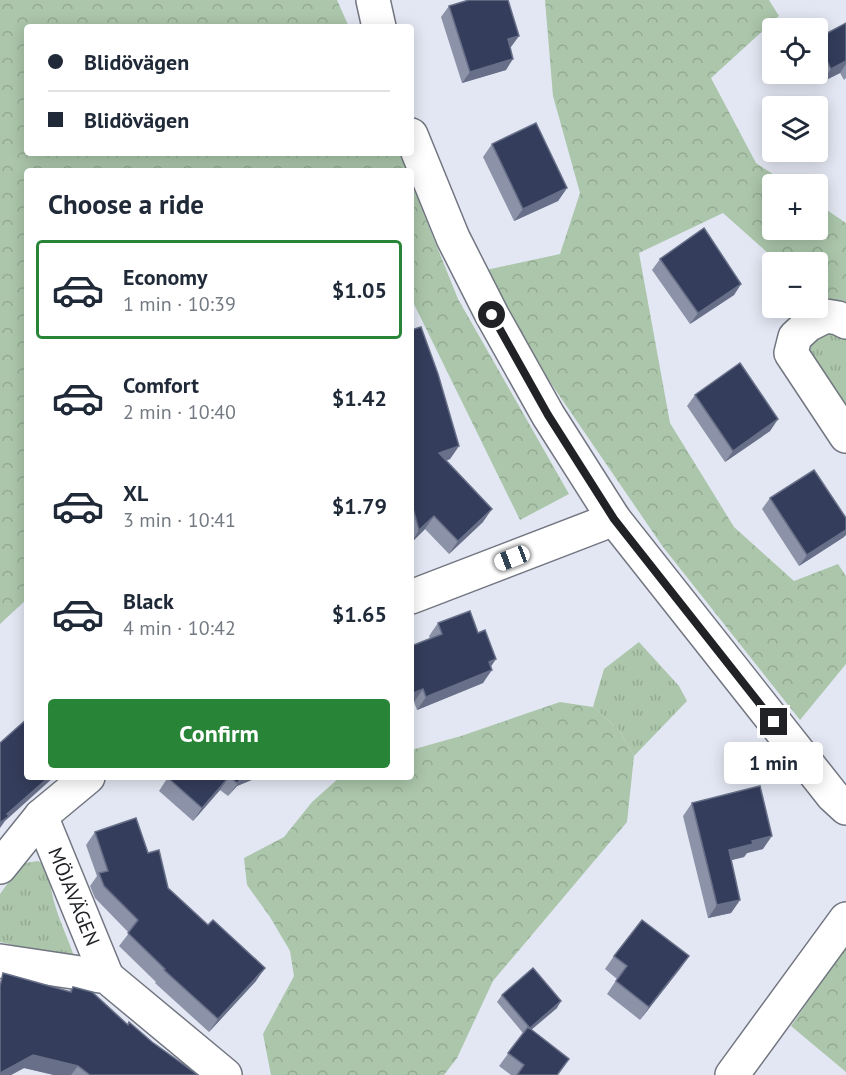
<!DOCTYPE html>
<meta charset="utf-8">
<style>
:root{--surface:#fff;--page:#f2f2f3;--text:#1f2937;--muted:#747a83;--line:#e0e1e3;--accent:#288537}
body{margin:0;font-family:"PT Sans",sans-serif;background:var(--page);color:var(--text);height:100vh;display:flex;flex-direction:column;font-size:22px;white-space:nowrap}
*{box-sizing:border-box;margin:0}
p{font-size:20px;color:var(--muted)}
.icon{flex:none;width:33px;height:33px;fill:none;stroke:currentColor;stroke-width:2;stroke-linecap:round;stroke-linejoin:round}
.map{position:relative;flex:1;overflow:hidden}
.sheet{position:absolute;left:24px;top:168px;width:390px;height:612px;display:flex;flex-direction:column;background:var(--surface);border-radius:6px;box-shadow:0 3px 15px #0003}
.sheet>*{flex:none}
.banner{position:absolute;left:24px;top:24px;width:390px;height:132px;border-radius:6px;box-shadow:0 3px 15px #0003;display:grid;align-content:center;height:132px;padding:0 24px;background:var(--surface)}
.buttons{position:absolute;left:762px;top:18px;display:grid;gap:12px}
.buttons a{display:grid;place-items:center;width:66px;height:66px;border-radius:6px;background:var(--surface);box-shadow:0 3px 15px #0003;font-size:30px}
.end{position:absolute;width:27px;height:27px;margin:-14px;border:8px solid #202226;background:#fff;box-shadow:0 0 0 3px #fff}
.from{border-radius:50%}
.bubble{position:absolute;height:42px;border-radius:6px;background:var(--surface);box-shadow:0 3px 15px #0003;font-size:20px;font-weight:700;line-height:42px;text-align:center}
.car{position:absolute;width:18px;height:36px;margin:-18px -9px;border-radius:8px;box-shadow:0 0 4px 2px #0007;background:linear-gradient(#fff 24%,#345 0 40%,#fff 0 76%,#345 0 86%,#fff 0)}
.banner b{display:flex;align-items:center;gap:21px;height:57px;font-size:22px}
.banner b+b{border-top:2px solid var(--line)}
.banner i{width:15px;height:15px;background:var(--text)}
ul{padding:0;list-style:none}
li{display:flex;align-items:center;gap:18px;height:99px;margin:0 12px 9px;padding:0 12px;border:3px solid transparent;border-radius:6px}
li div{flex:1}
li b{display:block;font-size:22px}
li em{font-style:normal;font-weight:700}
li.on{border-color:var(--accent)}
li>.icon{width:54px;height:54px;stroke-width:1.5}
h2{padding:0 24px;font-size:27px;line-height:72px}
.action{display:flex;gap:12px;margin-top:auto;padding:12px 24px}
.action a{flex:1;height:69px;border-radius:6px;background:var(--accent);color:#fff;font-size:24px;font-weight:700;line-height:69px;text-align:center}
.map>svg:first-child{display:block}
.forest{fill:url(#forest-crowns)}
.park{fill:url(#park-tufts)}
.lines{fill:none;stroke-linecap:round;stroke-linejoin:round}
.minor-casing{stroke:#727681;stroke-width:36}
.minor{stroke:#fff;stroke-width:33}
.wall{fill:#8c92a7}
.shaded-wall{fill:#687089}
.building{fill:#343d5b;stroke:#687089;stroke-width:1.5}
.route{stroke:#202226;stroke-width:8}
.labels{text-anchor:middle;stroke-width:6;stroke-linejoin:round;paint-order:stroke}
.street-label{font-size:20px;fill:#202226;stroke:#e3e7f3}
</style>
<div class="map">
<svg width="846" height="1075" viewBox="0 0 846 1075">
<defs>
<pattern id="forest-crowns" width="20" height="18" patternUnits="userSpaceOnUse" patternTransform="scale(1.5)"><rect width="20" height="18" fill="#abc6ab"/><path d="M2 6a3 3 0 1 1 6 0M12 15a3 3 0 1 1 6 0" fill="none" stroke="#93aa93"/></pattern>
<pattern id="park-tufts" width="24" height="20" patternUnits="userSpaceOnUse" patternTransform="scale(1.5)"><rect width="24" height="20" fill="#abc6ab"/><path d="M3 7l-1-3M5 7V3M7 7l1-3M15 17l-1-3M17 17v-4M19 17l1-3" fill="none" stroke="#93aa93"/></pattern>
</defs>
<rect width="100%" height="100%" fill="#e3e7f3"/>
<!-- forest -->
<path class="forest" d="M0,0h337l12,27h-322v126h372l8,18h-380v428l-27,25z
M545,0h224l10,16 -68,62 45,85 32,21h-16v46h46v-26l28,19v82l-28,-11v-32h-40l-55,-49 -84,40 31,170 64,104 60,54 44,-17 8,12v88l-46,56 -137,-173 -139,-203 -38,-74 74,-16 20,-61 -27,-97z
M411,182l47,117 111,195 -49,26 -109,-222z
M560,702l33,5 26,23 15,26 -7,66 -134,159 -36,77 -13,17h-173l-8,-41 31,-58 -4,-25 -20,-34 -23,-32 -3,-27 40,-21 28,-35 28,-25h71v-27l50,-14z
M846,946v126l-55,-46z"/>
<!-- park -->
<path class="park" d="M830,333l16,7v72l-39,-58c5,-11 10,-18 23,-21z
M639,642l40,44 8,15 -53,55 -15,-26 -26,-23 11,-38z
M38,861l12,7c-2,31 14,59 24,88l-4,2 -70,-16v-48l13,-18 12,-13z"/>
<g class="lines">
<defs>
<g id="minor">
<path d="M373,0l6,27"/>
<path d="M411,135l42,103 39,77 56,100 66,104 219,277 13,12"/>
<path d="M846,322l-8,-4 -12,-2 -18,9 -13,12 -4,16 55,83"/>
<path d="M411,597l203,-78"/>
<path id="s1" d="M41,816l66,161"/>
<path d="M0,867l41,-51 47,-39"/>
<path d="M0,961l107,16 118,98"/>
<path d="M732,1075l114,-156"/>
</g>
</defs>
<!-- minor casing -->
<use href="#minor" class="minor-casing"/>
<!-- minor -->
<use href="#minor" class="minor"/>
</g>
<!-- wall -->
<path class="wall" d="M449,6l70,30 -9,11 -4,23 -44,13 -21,-66z
M846,23v55l-2,2 -4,-7 -18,9 -4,-9v-35z
M492,144l75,44 -9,13 -44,20 -31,-64z
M660,259l81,25 -7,11 -44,29 -38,-54z
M411,330l48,116 -9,13 -4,2 37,61 -34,32 -24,-25 -14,14z
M695,395l83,24 -8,12 -45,31 -38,-56z
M770,498l74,39 -45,29 -37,-57z
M438,623l53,44 -8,16 -66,27 -3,-8 16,-63 -1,-3z
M168,777h91l-22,9 -9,10 -8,-6 -27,31 -34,-30z
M692,803l71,46 -16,4 -3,4 -13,3 9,40 -9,13 -23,5 -25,-102z
M95,832l53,21 20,35 88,93 -47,51 -54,-49 1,-1 -37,-36 10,-13 -34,-35 -5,-12 7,-10 -11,-31z
M614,956h75l-49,64 -33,-26 10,-15 -12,-10z
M73,987l79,55 46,33h-144l-30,-7 -13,7h-11z
M502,995l55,13 -26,22 38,29 -11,16h-47l-12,-9 24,-33 -26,-31z"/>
<!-- shaded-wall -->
<path class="shaded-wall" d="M519,36l-8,11 -11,3 8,-11z
M513,59l-7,11 -44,13 8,-11z
M846,61v3l-6,9 -18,9 9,-13z
M567,188l-9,13 -44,20 9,-12z
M741,284l-7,11 -44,29 8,-11z
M778,419l-8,12 -45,31 8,-11z
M459,446l-9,13 -20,7 9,-13z
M492,509l-9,13 -34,32 9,-13z
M434,516l-9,13 -14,14 8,-13z
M846,530v5l-2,2 -45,29 8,-11z
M496,659l-8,12 4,-1 -9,13 -66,27 9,-13z
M423,689l-9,13 -3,1v-9z
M49,777h5l-49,44 -5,7v-5l7,-9z
M229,777l-9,13 -27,31 9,-13z
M243,777h16l-22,9 -9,10z
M772,836l-9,13 -16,4 -3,4 -24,6 9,-13 23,-9z
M740,900l-9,13 -23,5 9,-13z
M689,956l-9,13 -40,51 9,-13z
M265,968l-9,13 -47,51 9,-13z
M561,1001l-4,7 -32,27 5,-7z
M33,1055l45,11 -7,9h-17l-30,-7 -13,7h-11v-2z"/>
<!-- building -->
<path class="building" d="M469,0h39l11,36 -11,3 5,20 -43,13 -21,-66z
M846,23v38l-15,8 -13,-26v-5z
M536,123l31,65 -44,21 -31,-65z
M704,228l37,56 -43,29 -38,-54z
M421,327l17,47 21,72 -20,7 53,56 -34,32 -24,-25 -15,14 -8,-29v-171z
M740,363l38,56 -45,32 -38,-56z
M814,470l32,48v12l-39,25 -37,-57z
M470,611l8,22 7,-3 11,29 -7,3 3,8 -66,27 -3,-8 -12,5v-48l31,-12 -4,-11z
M27,719v58h22l-42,37 2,2 -9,7v-80z
M168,777h61l-27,31 -34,-30z
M230,777h13l-6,6z
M760,786l12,50 -20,5 1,3 -24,6 11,50 -23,5 -25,-102z
M136,818l12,35 11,-3 9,38 40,37 5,-5 52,48 -47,51 -54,-49 1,-1 -37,-36 10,-13 -34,-34 -5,-13 9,-2 -13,-39z
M642,920l47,36 -40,51 -33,-26 11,-15 -13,-10z
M533,968l28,33 -31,27 -28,-33z
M3,973l68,19 2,-5 19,5 36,33 1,-3 23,20 46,33h-108l-12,-9 -45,-11 -33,18v-87z
M528,1027l41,32 -12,16h-40l7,-10 -16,-12z"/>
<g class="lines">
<!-- route -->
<path class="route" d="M492,315l56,100 66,104 160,203"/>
</g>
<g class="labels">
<!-- street labels -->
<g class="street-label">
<text dy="7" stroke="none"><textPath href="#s1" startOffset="87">MÖJAVÄGEN</textPath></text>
</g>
</g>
</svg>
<div class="buttons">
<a><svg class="icon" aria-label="locate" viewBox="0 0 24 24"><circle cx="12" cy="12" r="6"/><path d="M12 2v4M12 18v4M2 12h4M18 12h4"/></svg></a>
<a><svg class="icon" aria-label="layers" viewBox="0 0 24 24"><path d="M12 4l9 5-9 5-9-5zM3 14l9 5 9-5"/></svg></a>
<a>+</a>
<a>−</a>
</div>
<i class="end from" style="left:492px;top:315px"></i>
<i class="end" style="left:774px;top:722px"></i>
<div class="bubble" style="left:724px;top:742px;width:99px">1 min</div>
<i class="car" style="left:512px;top:558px;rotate:249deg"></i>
<div class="banner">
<b><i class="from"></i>Blidövägen</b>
<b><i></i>Blidövägen</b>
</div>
<section class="sheet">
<h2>Choose a ride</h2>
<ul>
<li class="on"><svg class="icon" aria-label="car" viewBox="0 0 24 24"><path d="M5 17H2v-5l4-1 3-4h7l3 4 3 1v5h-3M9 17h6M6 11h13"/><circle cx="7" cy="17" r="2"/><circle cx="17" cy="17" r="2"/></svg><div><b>Economy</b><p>1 min · 10:39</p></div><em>$1.05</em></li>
<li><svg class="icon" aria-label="car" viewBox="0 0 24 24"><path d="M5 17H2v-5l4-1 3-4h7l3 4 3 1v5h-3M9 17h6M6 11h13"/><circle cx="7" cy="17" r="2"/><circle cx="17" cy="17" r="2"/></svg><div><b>Comfort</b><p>2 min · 10:40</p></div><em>$1.42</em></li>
<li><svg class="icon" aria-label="car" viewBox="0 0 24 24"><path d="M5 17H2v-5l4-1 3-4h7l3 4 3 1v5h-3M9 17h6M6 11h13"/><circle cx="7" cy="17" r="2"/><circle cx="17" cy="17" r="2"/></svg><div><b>XL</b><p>3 min · 10:41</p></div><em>$1.79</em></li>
<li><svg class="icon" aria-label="car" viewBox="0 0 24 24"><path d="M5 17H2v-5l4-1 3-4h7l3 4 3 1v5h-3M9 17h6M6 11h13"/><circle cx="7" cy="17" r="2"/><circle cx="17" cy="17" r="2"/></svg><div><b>Black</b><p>4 min · 10:42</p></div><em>$1.65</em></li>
</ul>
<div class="action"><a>Confirm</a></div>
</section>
</div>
